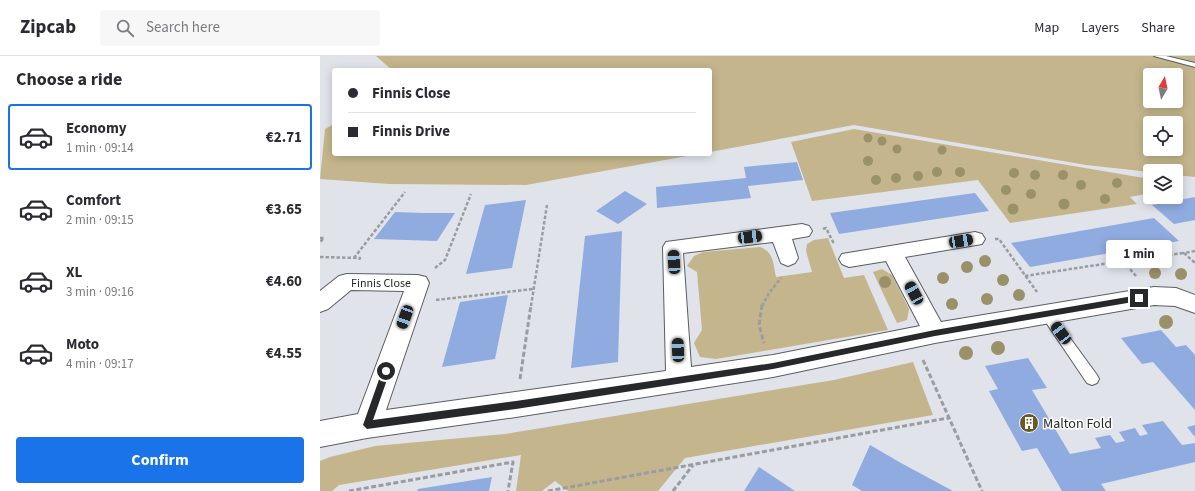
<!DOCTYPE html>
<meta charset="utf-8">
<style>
:root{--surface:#fff;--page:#f7f7f7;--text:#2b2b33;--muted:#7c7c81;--line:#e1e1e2;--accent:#1a73e8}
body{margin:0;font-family:"Source Sans 3",sans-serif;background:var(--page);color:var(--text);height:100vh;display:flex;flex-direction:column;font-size:15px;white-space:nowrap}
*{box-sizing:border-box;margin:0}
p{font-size:13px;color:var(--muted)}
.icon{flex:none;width:22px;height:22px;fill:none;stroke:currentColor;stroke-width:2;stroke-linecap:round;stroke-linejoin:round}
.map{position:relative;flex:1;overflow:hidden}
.details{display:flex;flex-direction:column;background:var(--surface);width:320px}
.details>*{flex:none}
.guide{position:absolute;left:12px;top:12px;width:380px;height:88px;border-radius:4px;box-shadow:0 2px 10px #0003;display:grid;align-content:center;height:88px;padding:0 16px;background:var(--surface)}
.needle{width:26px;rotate:9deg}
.tools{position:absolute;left:823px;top:12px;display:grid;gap:8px}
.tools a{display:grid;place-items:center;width:40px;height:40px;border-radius:4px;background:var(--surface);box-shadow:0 2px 10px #0003;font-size:20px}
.end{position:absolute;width:18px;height:18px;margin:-9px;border:5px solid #26282a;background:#fff;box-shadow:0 0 0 2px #fff}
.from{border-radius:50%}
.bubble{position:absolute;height:28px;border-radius:4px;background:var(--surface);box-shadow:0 2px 10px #0003;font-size:13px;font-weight:700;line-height:28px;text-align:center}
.car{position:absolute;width:12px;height:24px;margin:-12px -6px;border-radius:5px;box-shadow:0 0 3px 1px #0007;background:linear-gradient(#222 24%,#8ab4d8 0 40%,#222 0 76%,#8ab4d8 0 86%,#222 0)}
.guide b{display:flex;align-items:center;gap:14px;height:38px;font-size:15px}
.guide b+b{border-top:1px solid var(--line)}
.guide i{width:10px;height:10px;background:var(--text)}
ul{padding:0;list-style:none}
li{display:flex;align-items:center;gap:12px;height:66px;margin:0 8px 6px;padding:0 8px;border:2px solid transparent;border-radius:4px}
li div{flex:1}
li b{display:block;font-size:15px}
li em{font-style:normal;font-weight:700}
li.current{border-color:var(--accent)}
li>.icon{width:36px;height:36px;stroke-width:1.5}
h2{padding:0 16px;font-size:18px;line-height:48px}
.cta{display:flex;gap:8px;margin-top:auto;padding:8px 16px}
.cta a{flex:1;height:46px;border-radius:4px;background:var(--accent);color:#fff;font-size:16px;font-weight:700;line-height:46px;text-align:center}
header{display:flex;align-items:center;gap:24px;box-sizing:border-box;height:56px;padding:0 20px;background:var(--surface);border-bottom:1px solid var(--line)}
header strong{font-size:19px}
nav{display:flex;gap:22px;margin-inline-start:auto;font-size:14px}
.search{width:280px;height:36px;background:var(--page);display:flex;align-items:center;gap:10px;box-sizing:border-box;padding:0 14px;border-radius:4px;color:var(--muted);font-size:15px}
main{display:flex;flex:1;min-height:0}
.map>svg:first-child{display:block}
.green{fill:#c4b58c;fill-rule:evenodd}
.building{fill:#90abe0}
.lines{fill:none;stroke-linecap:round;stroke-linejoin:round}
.service-casing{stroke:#5a5d62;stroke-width:2}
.minor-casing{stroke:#5a5d62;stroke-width:2}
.path-far1{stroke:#999ca1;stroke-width:2.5;stroke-dasharray:3.5 2;stroke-linecap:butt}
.path{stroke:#999ca1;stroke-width:3;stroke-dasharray:5 2.5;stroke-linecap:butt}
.service{fill:#fff;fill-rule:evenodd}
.minor{fill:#fff;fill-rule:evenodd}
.tree{fill:#9b9169}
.route{fill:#26282a}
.labels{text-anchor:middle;stroke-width:3;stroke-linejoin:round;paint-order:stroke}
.street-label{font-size:12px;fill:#26282a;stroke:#fff}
.near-poi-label{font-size:14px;fill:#26282a;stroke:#fff;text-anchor:start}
</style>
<header>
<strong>Zipcab</strong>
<div class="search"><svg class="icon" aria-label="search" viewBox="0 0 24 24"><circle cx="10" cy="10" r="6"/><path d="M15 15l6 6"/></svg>Search here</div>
<nav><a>Map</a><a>Layers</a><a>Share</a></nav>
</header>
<main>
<section class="details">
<h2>Choose a ride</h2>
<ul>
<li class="current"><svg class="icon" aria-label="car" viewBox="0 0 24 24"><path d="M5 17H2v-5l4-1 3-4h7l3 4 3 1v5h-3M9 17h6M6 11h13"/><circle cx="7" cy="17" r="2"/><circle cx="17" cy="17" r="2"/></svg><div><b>Economy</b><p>1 min · 09:14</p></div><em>€2.71</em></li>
<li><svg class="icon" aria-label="car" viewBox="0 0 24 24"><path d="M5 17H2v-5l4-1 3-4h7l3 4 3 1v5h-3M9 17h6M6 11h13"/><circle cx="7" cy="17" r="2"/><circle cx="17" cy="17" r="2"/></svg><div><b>Comfort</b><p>2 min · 09:15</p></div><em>€3.65</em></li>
<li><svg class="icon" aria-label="car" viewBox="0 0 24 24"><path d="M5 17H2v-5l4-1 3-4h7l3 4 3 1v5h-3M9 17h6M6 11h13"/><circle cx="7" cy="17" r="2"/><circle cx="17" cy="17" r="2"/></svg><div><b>XL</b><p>3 min · 09:16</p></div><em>€4.60</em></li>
<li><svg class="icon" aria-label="car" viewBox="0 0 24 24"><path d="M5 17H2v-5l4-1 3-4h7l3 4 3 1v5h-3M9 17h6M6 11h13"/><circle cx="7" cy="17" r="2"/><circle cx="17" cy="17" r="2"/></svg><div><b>Moto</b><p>4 min · 09:17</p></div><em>€4.55</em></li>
</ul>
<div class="cta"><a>Confirm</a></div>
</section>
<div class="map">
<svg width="875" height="435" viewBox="0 0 875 435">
<rect width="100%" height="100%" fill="#e0e3ea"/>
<!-- green -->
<path class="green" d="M56,0h819v121l-19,-2v-4l-26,1 -64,-7 -232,-40 -144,27v-82h-318zM830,19h26v26h-26zM830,67h26v26h-26z
M14,68v30h364l-172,31 -137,-1 -69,-5 5,-50z
M534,73l296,50v14l-20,4 7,7 -127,19 -32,-43 -166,21 -21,-59z
M508,182l16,40 20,-3 24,55 -172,29 -16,-2 -6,-14 8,-13 -5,-58 -10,-6 7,-10 9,-4 57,-5c14,5 13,17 16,30l36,-5 -6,-21 1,-7 7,-4z
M562,213l10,6 17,34 -2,11 -10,3 -24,-51z
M593,306l20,53 -248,43 -27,33h-90l-13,-10 -13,10h-26l5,-36 -182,30 -7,6h-12v-30l10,-4 45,-11 130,-12 329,-54z"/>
<!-- building -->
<path class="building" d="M477,106l6,18 -55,6 3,12 -94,10 -1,-21 90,-9 -2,-11z
M305,135l22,13 -29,20 -22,-13z
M655,137l14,18 -150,23 -9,-21z
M875,141v23l-21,4 -22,-19z
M206,144l-14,68 -46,6 19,-69z
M75,156l29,1h31l-18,28 -63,-2z
M834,162l25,23 -149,26 -19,-24z
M302,175l-4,131 -47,6 14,-132z
M188,239l-13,64 -53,8 18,-65z
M841,274l15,17 10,-2 9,10v55l-42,-48 -11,2 -21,-26z
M708,302l19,30 -15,2 38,64 31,-6 -6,-10 15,-3 6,8 9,-2 -6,-9 16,-4 5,8 8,-2 -6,-9 21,-4 19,24 13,-2v19l-94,22 5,7h-44l-25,-43 -15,3 -33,-60 9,-2 -13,-23z
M875,369v12l-8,-10z
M550,389l31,18 52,28h-91l-10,-6z
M439,411l36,24h-51z
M172,421l-3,14h-72l1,-2z"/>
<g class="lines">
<defs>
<path id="service" d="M834,0h12l29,7v4z
M727,254l4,2 46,63 2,4 -2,4 -5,2 -5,-2 -44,-65 -2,-3 2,-3z"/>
<path id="minor" d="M482,168l7,2 3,5 -3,5 -17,3 6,19 -3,5 -7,3 -7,-3 -8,-21 -90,11 8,114 82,-12 147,-29 -34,-65 -37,6 -7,-3 -3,-5 3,-5 133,-22 7,2 3,5 -3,5 -77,13 36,65 213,-35 22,1 19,7v18l-20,-7 -21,-1 -219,38 -162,34 -257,40 -149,21 -47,9v-26l38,-7 46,-123 -53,-1 -23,19 -8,3v-21l19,-15 8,-2 71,1 8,2 3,6 -43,127 280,-39 -3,-124 3,-5z"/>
</defs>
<!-- service casing -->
<use href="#service" class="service-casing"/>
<!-- minor casing -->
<use href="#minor" class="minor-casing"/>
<!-- path-far1 -->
<path class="path-far1" d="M503,173l3,-1 8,16
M0,182h4l-4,4
M675,183h4l38,53
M875,195l-11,2 11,10
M0,201l40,1 -1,2
M34,202l51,-66
M115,212l10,-8 26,-66
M705,220l98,-15
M816,220l-13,-15 61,-8
M116,244l97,-11
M211,250l16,-101
M442,250l7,-13 12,-15"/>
<!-- path -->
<path class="path" d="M442,249l-3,20 5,18
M603,304l59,131
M200,323l11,-74
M29,435l164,-29 -5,29
M228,435l400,-73
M353,435l20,-26"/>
<!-- service -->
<use href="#service" class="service"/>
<!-- minor -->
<use href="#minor" class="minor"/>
</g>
<!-- trees -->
<g class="tree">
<circle cx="548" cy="82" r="4.5"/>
<circle cx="562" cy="85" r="4.5"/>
<circle cx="577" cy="93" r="4.5"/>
<circle cx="622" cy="94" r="4.5"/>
<circle cx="548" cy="105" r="5"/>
<circle cx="617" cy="116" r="5"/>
<circle cx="640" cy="116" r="5"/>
<circle cx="694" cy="117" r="5"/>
<circle cx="715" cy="119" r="5"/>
<circle cx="743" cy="119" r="5"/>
<circle cx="598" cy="120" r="5"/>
<circle cx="576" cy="122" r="5"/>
<circle cx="556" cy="124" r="5"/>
<circle cx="797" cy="127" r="5"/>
<circle cx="761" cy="129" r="5"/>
<circle cx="686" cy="134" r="5"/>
<circle cx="711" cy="138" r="5"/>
<circle cx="785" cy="143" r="5"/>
<circle cx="744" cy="148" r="5.5"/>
<circle cx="693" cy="153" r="5.5"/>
<circle cx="665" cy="205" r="6"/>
<circle cx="647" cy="211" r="6"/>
<circle cx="835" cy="217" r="6"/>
<circle cx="861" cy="218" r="6"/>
<circle cx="623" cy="222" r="6"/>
<circle cx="683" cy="224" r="6"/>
<circle cx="565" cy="226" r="6"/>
<circle cx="699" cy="239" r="6"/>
<circle cx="667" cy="243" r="6"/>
<circle cx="632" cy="248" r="6"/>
<circle cx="846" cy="266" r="7"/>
<circle cx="678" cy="292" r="7"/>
<circle cx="646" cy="297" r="7"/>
</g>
<!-- route -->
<path class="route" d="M819,239l4,3 -4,3 -204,35 -162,33 -257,40 -149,20 -4,-4 19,-54 4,-3 4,3 -17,49 143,-19 257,-38 162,-33z"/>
<!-- icons -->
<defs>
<symbol id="building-disc" viewBox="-11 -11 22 22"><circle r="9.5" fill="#6a5927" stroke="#fff"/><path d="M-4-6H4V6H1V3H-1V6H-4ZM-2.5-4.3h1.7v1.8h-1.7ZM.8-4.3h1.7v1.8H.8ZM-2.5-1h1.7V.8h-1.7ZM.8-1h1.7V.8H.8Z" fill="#fff"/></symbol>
</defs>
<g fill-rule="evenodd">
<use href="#building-disc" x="698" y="356" width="22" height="22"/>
</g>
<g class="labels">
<!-- street labels -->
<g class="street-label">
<text x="61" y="231">Finnis Close</text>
</g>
<!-- near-poi labels -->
<g class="near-poi-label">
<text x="723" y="372">Malton Fold</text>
</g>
</g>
</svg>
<div class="tools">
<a><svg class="needle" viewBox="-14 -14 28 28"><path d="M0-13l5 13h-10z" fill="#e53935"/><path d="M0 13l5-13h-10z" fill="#7c7c81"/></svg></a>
<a><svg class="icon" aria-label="locate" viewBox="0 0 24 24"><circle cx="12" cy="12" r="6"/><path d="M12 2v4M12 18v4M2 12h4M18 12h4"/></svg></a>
<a><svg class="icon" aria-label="layers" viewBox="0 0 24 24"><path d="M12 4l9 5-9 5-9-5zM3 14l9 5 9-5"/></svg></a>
</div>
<i class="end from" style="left:66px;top:315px"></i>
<i class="end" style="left:819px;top:242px"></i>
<div class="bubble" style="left:786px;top:184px;width:66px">1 min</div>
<i class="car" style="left:430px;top:181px;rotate:83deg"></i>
<i class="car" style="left:641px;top:185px;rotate:81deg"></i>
<i class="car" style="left:354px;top:206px;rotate:357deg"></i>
<i class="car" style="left:594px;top:237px;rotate:332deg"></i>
<i class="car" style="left:85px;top:261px;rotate:200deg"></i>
<i class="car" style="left:741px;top:277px;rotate:323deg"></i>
<i class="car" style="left:358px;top:294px;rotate:358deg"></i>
<div class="guide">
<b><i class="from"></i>Finnis Close</b>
<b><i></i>Finnis Drive</b>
</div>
</div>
</main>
